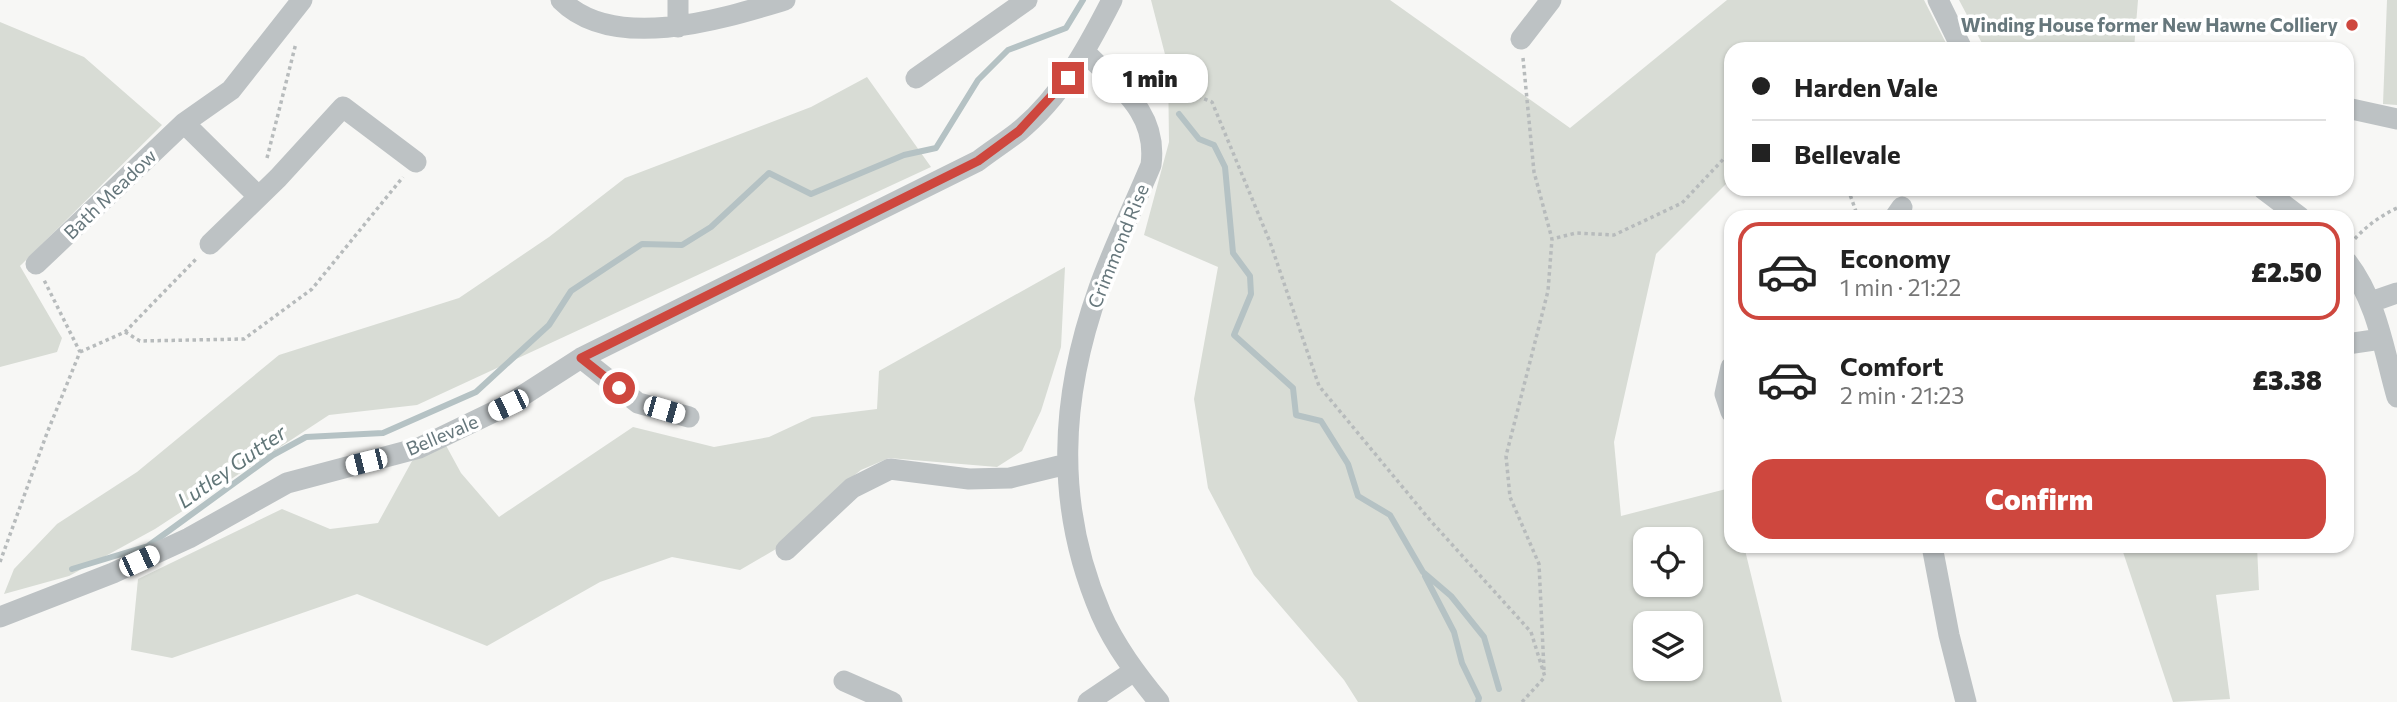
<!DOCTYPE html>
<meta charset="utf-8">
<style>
:root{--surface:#fff;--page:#f6f6f6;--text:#222;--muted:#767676;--line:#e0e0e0;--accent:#ce473e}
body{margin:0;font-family:Commissioner,sans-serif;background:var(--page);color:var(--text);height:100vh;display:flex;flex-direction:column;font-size:26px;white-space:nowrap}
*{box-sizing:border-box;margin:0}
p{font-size:23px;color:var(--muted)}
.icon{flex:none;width:38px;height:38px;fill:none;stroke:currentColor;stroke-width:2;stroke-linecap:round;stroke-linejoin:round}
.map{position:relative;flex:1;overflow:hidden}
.details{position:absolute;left:1724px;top:210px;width:630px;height:343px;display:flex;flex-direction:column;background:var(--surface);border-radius:21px;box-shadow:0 2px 5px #0004}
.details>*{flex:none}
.hud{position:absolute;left:1724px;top:42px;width:630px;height:154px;border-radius:21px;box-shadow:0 2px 5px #0004;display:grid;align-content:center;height:154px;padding:0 28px;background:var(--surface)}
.controls{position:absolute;left:1633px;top:527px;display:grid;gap:14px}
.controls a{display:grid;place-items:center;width:70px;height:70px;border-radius:14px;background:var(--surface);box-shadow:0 2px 5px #0004;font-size:35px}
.end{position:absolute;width:32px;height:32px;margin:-16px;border:9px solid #ce473e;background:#fff;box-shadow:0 0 0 4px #fff}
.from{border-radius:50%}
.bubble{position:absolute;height:49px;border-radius:21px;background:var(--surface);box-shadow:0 2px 5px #0004;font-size:23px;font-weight:800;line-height:49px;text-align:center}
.car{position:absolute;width:21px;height:42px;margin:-21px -10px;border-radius:9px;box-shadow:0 0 5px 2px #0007;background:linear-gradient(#fff 24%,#345 0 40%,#fff 0 76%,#345 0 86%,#fff 0)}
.hud b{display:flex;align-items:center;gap:24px;height:66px;font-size:26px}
.hud b+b{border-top:2px solid var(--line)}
.hud i{width:18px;height:18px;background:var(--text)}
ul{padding:12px 0 0;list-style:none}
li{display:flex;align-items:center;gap:21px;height:98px;margin:0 14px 10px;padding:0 14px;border:4px solid transparent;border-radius:21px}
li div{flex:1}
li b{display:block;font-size:26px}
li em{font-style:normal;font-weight:800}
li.current{border-color:var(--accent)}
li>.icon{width:63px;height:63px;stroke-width:1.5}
.button{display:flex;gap:14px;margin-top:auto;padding:14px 28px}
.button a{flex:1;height:80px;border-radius:21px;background:var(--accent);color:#fff;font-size:28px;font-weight:800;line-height:80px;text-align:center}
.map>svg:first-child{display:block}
.green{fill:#d8dcd5;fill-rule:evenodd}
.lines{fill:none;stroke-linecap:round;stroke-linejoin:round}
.stream{stroke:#b5c2c4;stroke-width:6}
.path{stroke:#b7bbbc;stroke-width:3.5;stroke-dasharray:3.5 3.5;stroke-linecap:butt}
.minor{stroke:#bdc2c4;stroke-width:21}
.route{stroke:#ce473e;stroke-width:9}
.poi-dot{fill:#ce473e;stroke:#fff;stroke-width:2.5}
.labels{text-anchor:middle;stroke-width:7;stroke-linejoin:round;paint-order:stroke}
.poi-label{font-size:19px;font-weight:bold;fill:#66777c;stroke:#fff;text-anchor:end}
.street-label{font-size:19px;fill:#66777c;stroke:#fff}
.water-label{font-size:21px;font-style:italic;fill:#607577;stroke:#fff}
</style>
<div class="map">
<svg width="2397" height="702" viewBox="0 0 2397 702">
<rect width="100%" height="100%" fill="#f7f7f5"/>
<!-- green -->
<path class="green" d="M1151,0h239l180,128 157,-128h197l25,49h-218v130l-75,75 -42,188 7,74 109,-28 1,58h13l38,156h-424l-14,-22 -90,-105 -46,-87 -14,-89 24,-132 -74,-32 25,-93 -1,-76zM1690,539v45h-45v-45zM1690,623v45h-45v-45z
M1959,0h179l-4,49h-149z
M2387,0h10v105l-14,-1z
M0,22l84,35 78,68 -142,141 42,72 -5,14 -57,15z
M867,77l64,90 -514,238 -88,10 -174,114 -86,47 -65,18 10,-25 43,-45 80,-52 142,-117 180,-57 90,-61 76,-59 186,-71z
M1065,267l-4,80 -20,64 -19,40 -25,16 -108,-9 -28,12 -19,15 -66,64 -36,21 -68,-13 -72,25 -113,64 -130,-52 -185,64 -41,-8 7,-71 144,-70 48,20 48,-6 34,-62 31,-21 18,33 38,44 134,-90 81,20 55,-10 43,-20 65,-8 2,-38z
M2121,546h136l2,44 -43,5 14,104 -57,3z"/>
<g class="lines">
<!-- stream -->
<path class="stream" d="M1179,114l20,25 15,6 11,22 8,86 17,23 1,18 -17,41 59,53 3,27 25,6 27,43 10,32 32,19 33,57 28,24 33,41 15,52
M72,569l76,-23 125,-91 33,-18 77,-4 93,-41 73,-67 22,-34 71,-47 40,1 29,-18 58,-54 42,21 93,-39 32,-7 42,-68 30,-30 58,-22 17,-28
M1425,576l29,56 8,31 17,35 -1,4"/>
<!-- path -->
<path class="path" d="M1523,58l11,114 18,67 24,-6 38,2 68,-32 49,-52
M1149,92l12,-11 51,21 58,140 49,144 110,133 102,113 14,45
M267,158l29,-115
M1848,189l10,28
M2350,244c14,-16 28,-27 47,-36
M125,332l15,9 104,-2 68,-50 91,-112
M80,352l45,-20 72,-74
M0,562l47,-129 33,-81 -36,-72
M1544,670l-5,-106 -29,-67 -4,-41 42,-165 4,-52
M1522,702l22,-24"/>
<!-- minor -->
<path class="minor" d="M561,0c53,53 161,19 224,0
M678,0v27
M1938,0l24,49
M1521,39l30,-39
M1085,52c34,35 73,60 66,113 -17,41 -37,81 -52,123 -39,109 -45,217 2,326 14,32 36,61 58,88
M916,78l111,-78
M2347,108l50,11
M184,123l74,73
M2263,189l37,28
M1895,217l7,-10
M210,244l68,-66 65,-71 73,55
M2347,262c30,39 37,89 50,135
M36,264l148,-141 47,-33 71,-90
M2371,302l26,-9
M2347,344l34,-5
M581,358l57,45 51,14
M1731,367l-6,27 6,18
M1932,546l17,89 17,67
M786,550l66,-62 38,-19 79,10 41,-1 57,-14
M0,617l113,-44 76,-35 98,-55 132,-35 89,-43 73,-47 397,-197c13,-10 27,-19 40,-29 43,-35 69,-83 94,-132
M844,681l48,21
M1088,702l46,-31"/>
</g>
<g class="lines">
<!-- route -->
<path class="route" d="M619,388l-38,-30 397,-197 41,-30 49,-53"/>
</g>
<!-- markers -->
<circle class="poi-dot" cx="2352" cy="25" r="7"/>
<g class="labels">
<!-- poi labels -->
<g class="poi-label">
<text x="2338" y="32">Winding House former New Hawne Colliery</text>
</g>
<!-- street labels -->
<g class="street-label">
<text transform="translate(110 194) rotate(-44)" y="7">Bath Meadow</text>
<text transform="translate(1118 246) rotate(-68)" y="7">Crimmond Rise</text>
<text transform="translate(442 435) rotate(-23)" y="7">Bellevale</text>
</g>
<!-- water labels -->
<g class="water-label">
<text transform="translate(232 467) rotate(-35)" y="7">Lutley Gutter</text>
</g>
</g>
</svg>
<div class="controls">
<a><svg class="icon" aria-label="locate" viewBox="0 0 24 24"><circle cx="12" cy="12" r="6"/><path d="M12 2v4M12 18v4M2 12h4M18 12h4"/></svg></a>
<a><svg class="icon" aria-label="layers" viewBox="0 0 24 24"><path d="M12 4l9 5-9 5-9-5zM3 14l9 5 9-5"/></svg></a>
</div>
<i class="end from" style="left:619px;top:388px"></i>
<i class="end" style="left:1068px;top:78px"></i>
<div class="bubble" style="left:1092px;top:54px;width:116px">1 min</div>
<i class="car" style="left:508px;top:405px;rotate:244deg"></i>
<i class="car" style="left:664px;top:410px;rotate:106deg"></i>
<i class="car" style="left:366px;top:462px;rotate:256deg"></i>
<i class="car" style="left:139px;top:561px;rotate:65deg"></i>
<div class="hud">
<b><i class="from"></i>Harden Vale</b>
<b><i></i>Bellevale</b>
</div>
<section class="details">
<ul>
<li class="current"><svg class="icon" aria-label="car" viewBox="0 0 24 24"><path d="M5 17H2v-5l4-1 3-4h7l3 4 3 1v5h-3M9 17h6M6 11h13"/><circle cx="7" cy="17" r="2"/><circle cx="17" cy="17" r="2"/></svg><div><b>Economy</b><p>1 min · 21:22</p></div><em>£2.50</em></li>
<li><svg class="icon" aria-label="car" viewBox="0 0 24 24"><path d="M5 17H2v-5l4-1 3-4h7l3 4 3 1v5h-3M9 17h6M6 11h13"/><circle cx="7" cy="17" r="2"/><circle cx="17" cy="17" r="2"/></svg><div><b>Comfort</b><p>2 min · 21:23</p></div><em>£3.38</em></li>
</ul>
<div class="button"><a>Confirm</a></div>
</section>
</div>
